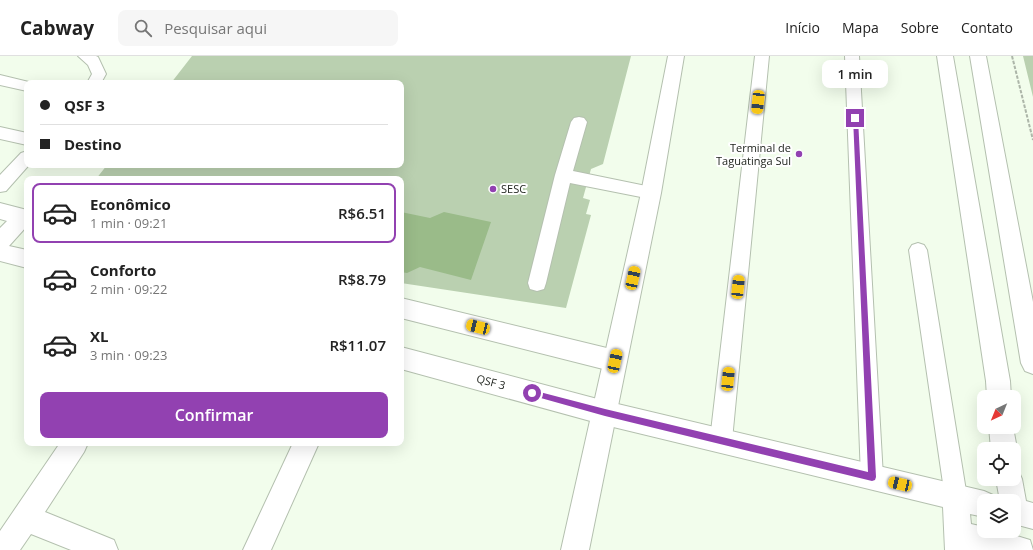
<!DOCTYPE html>
<html lang="pt">
<meta charset="utf-8">
<style>
:root{--surface:#fff;--page:#f6f6f6;--text:#222;--muted:#767676;--line:#e0e0e0;--accent:#9241b1}
body{margin:0;font-family:"Open Sans",sans-serif;background:var(--page);color:var(--text);height:100vh;display:flex;flex-direction:column;font-size:15px;white-space:nowrap}
*{box-sizing:border-box;margin:0}
p{font-size:13px;color:var(--muted)}
.icon{flex:none;width:22px;height:22px;fill:none;stroke:currentColor;stroke-width:2;stroke-linecap:round;stroke-linejoin:round}
.map{position:relative;flex:1;overflow:hidden}
.drawer{position:absolute;left:24px;top:120px;width:380px;height:270px;display:flex;flex-direction:column;background:var(--surface);border-radius:8px;box-shadow:0 4px 16px #0002}
.drawer>*{flex:none}
.hud{position:absolute;left:24px;top:24px;width:380px;height:88px;border-radius:8px;box-shadow:0 4px 16px #0002;display:grid;align-content:center;height:88px;padding:0 16px;background:var(--surface)}
.needle{width:26px;rotate:223deg}
.buttons{position:absolute;left:977px;top:334px;display:grid;gap:8px}
.buttons a{display:grid;place-items:center;width:44px;height:44px;border-radius:8px;background:var(--surface);box-shadow:0 4px 16px #0002;font-size:20px}
.end{position:absolute;width:18px;height:18px;margin:-9px;border:5px solid #9241b1;background:#fff;box-shadow:0 0 0 2px #fff}
.from{border-radius:50%}
.bubble{position:absolute;height:28px;border-radius:8px;background:var(--surface);box-shadow:0 4px 16px #0002;font-size:13px;font-weight:600;line-height:28px;text-align:center}
.car{position:absolute;width:12px;height:24px;margin:-12px -6px;border-radius:5px;box-shadow:0 0 3px 1px #0007;background:linear-gradient(#f5c518 24%,#345 0 40%,#f5c518 0 76%,#345 0 86%,#f5c518 0)}
.hud b{display:flex;align-items:center;gap:14px;height:38px;font-size:15px}
.hud b+b{border-top:1px solid var(--line)}
.hud i{width:10px;height:10px;background:var(--text)}
ul{padding:7px 0 0;list-style:none}
li{display:flex;align-items:center;gap:12px;height:60px;margin:0 8px 6px;padding:0 8px;border:2px solid transparent;border-radius:8px}
li div{flex:1}
li b{display:block;font-size:15px}
li em{font-style:normal;font-weight:600}
li.on{border-color:var(--accent)}
li>.icon{width:36px;height:36px;stroke-width:1.5}
.button{display:flex;gap:8px;margin-top:auto;padding:8px 16px}
.button a{flex:1;height:46px;border-radius:8px;background:var(--accent);color:#fff;font-size:16px;font-weight:600;line-height:46px;text-align:center}
header{display:flex;align-items:center;gap:24px;box-sizing:border-box;height:56px;padding:0 20px;background:var(--surface);border-bottom:1px solid var(--line)}
header strong{font-size:19px}
nav{display:flex;gap:22px;margin-inline-start:auto;font-size:14px}
.search{width:280px;height:36px;background:var(--page);display:flex;align-items:center;gap:10px;box-sizing:border-box;padding:0 14px;border-radius:8px;color:var(--muted);font-size:15px}
.map>svg:first-child{display:block}
.green{fill:#bad0b0}
.water{fill:#9abb89}
.lines{fill:none;stroke-linecap:round;stroke-linejoin:round}
.service-casing{stroke:#b4c0af;stroke-width:2}
.minor-casing{stroke:#b4c0af;stroke-width:2}
.tertiary-casing{stroke:#b4c0af;stroke-width:2}
.path{stroke:#adb6a9;stroke-width:2;stroke-dasharray:3.5 1.5;stroke-linecap:butt}
.service{fill:#fff;fill-rule:evenodd}
.minor{fill:#fff;fill-rule:evenodd}
.tertiary{fill:#fff;fill-rule:evenodd}
.route{fill:#9241b1}
.poi-dot{fill:#9241b1;stroke:#fff;stroke-width:1.5}
.labels{text-anchor:middle;stroke-width:4;stroke-linejoin:round;paint-order:stroke}
.poi-label{font-size:11px;fill:#21251f;stroke:#fff;text-anchor:end}
.street-label{font-size:11px;fill:#21251f;stroke:#fff}
</style>
<header>
<strong>Cabway</strong>
<div class="search"><svg class="icon" aria-label="search" viewBox="0 0 24 24"><circle cx="10" cy="10" r="6"/><path d="M15 15l6 6"/></svg>Pesquisar aqui</div>
<nav><a>Início</a><a>Mapa</a><a>Sobre</a><a>Contato</a></nav>
</header>
<div class="map">
<svg width="1033" height="494" viewBox="0 0 1033 494">
<rect width="100%" height="100%" fill="#f2fdec"/>
<!-- green -->
<path class="green" d="M192,0h439l-28,108 -12,5 -8,29 7,2 -4,14 5,1 -25,93 -165,-25v-104h-305l11,-14h294v-82h-230z
M1023,0h10v41z"/>
<!-- water -->
<path class="water" d="M401,156l29,6 14,-6 47,10 -20,58 -51,-13 -13,6 -6,-1z"/>
<g class="lines">
<defs>
<path id="service" d="M78,0h18l2,1 8,17 -5,9h-14l5,-9 -4,-9z
M755,0h14l-37,384 -3,8 -8,3 -8,-3 -3,-8z
M845,0h14l24,421 -3,8 -8,3 -8,-3 -3,-8z
M0,19l33,8h-6v8l-27,-6z
M579,61l5,1 3,4 -14,49 78,16 6,1 2,5 -2,5 -6,1 -81,-16 -24,100 -2,6 -7,2 -7,-2 -2,-6 27,-108 16,-53 3,-4z
M0,71l27,6v12l-27,-6z
M27,95v14h2l-23,26 -6,1v-17l21,-22z
M918,187l6,2 3,5 40,247 -3,8 -8,3 -8,-3 -3,-8 -36,-247 3,-5z"/>
<path id="minor" d="M937,0h16l57,325 1,16h-24l-1,-16z
M970,0h16l47,246v72l-8,-3 -4,-8z
M0,147l27,7v16l-18,20 18,4v18l-27,-7v-33l7,-7 -7,-2z
M401,242l214,52 8,3 4,8 -4,8 -8,3 -214,-54z
M401,291l204,54 379,90 9,4 3,6h-12v16l-14,-3 1,10 13,3v4h16l30,9 3,10h-88l-2,-43 -338,-82 -204,-56z
M989,371h24l4,22 -3,6v-6h-23z
M60,387h28l-4,9 -39,60 69,28 4,10h-47l-40,-16 -11,16h-20v-19z
M293,387h26l-48,107h-28z
M1014,412l4,2 4,9 4,22 7,2v26l-19,-5v-23h-14l-4,-22h18z"/>
<path id="tertiary" d="M668,0h16l-23,137 -72,357h-28l80,-357z"/>
</defs>
<!-- service casing -->
<use href="#service" class="service-casing"/>
<!-- minor casing -->
<use href="#minor" class="minor-casing"/>
<!-- tertiary casing -->
<use href="#tertiary" class="tertiary-casing"/>
<!-- path -->
<path class="path" d="M1012,0l21,84"/>
<!-- service -->
<use href="#service" class="service"/>
<!-- minor -->
<use href="#minor" class="minor"/>
<!-- tertiary -->
<use href="#tertiary" class="tertiary"/>
</g>
<!-- route -->
<path class="route" d="M853,61l5,1 18,359 -1,3 -3,1 -267,-65 -75,-21v-4l2,-1 73,19 263,63z"/>
<!-- markers -->
<g class="poi-dot">
<circle cx="799" cy="98" r="4"/>
<circle cx="493" cy="133" r="4"/>
</g>
<g class="labels">
<!-- poi labels -->
<g class="poi-label">
<text x="791" y="96">Terminal de<tspan x="791" dy="13">Taguatinga Sul</tspan></text>
<text x="501" y="137" text-anchor="start">SESC</text>
</g>
<!-- street labels -->
<g class="street-label">
<text transform="translate(491 326) rotate(15)" y="4">QSF 3</text>
</g>
</g>
</svg>
<div class="buttons">
<a><svg class="needle" viewBox="-14 -14 28 28"><path d="M0-13l5 13h-10z" fill="#e53935"/><path d="M0 13l5-13h-10z" fill="#767676"/></svg></a>
<a><svg class="icon" aria-label="locate" viewBox="0 0 24 24"><circle cx="12" cy="12" r="6"/><path d="M12 2v4M12 18v4M2 12h4M18 12h4"/></svg></a>
<a><svg class="icon" aria-label="layers" viewBox="0 0 24 24"><path d="M12 4l9 5-9 5-9-5zM3 14l9 5 9-5"/></svg></a>
</div>
<i class="end from" style="left:532px;top:337px"></i>
<i class="end" style="left:855px;top:62px"></i>
<div class="bubble" style="left:822px;top:4px;width:66px">1 min</div>
<i class="car" style="left:758px;top:46px;rotate:186deg"></i>
<i class="car" style="left:633px;top:222px;rotate:12deg"></i>
<i class="car" style="left:738px;top:231px;rotate:6deg"></i>
<i class="car" style="left:478px;top:271px;rotate:284deg"></i>
<i class="car" style="left:615px;top:305px;rotate:12deg"></i>
<i class="car" style="left:728px;top:323px;rotate:6deg"></i>
<i class="car" style="left:900px;top:428px;rotate:283deg"></i>
<div class="hud">
<b><i class="from"></i>QSF 3</b>
<b><i></i>Destino</b>
</div>
<section class="drawer">
<ul>
<li class="on"><svg class="icon" aria-label="car" viewBox="0 0 24 24"><path d="M5 17H2v-5l4-1 3-4h7l3 4 3 1v5h-3M9 17h6M6 11h13"/><circle cx="7" cy="17" r="2"/><circle cx="17" cy="17" r="2"/></svg><div><b>Econômico</b><p>1 min · 09:21</p></div><em>R$6.51</em></li>
<li><svg class="icon" aria-label="car" viewBox="0 0 24 24"><path d="M5 17H2v-5l4-1 3-4h7l3 4 3 1v5h-3M9 17h6M6 11h13"/><circle cx="7" cy="17" r="2"/><circle cx="17" cy="17" r="2"/></svg><div><b>Conforto</b><p>2 min · 09:22</p></div><em>R$8.79</em></li>
<li><svg class="icon" aria-label="car" viewBox="0 0 24 24"><path d="M5 17H2v-5l4-1 3-4h7l3 4 3 1v5h-3M9 17h6M6 11h13"/><circle cx="7" cy="17" r="2"/><circle cx="17" cy="17" r="2"/></svg><div><b>XL</b><p>3 min · 09:23</p></div><em>R$11.07</em></li>
</ul>
<div class="button"><a>Confirmar</a></div>
</section>
</div>
